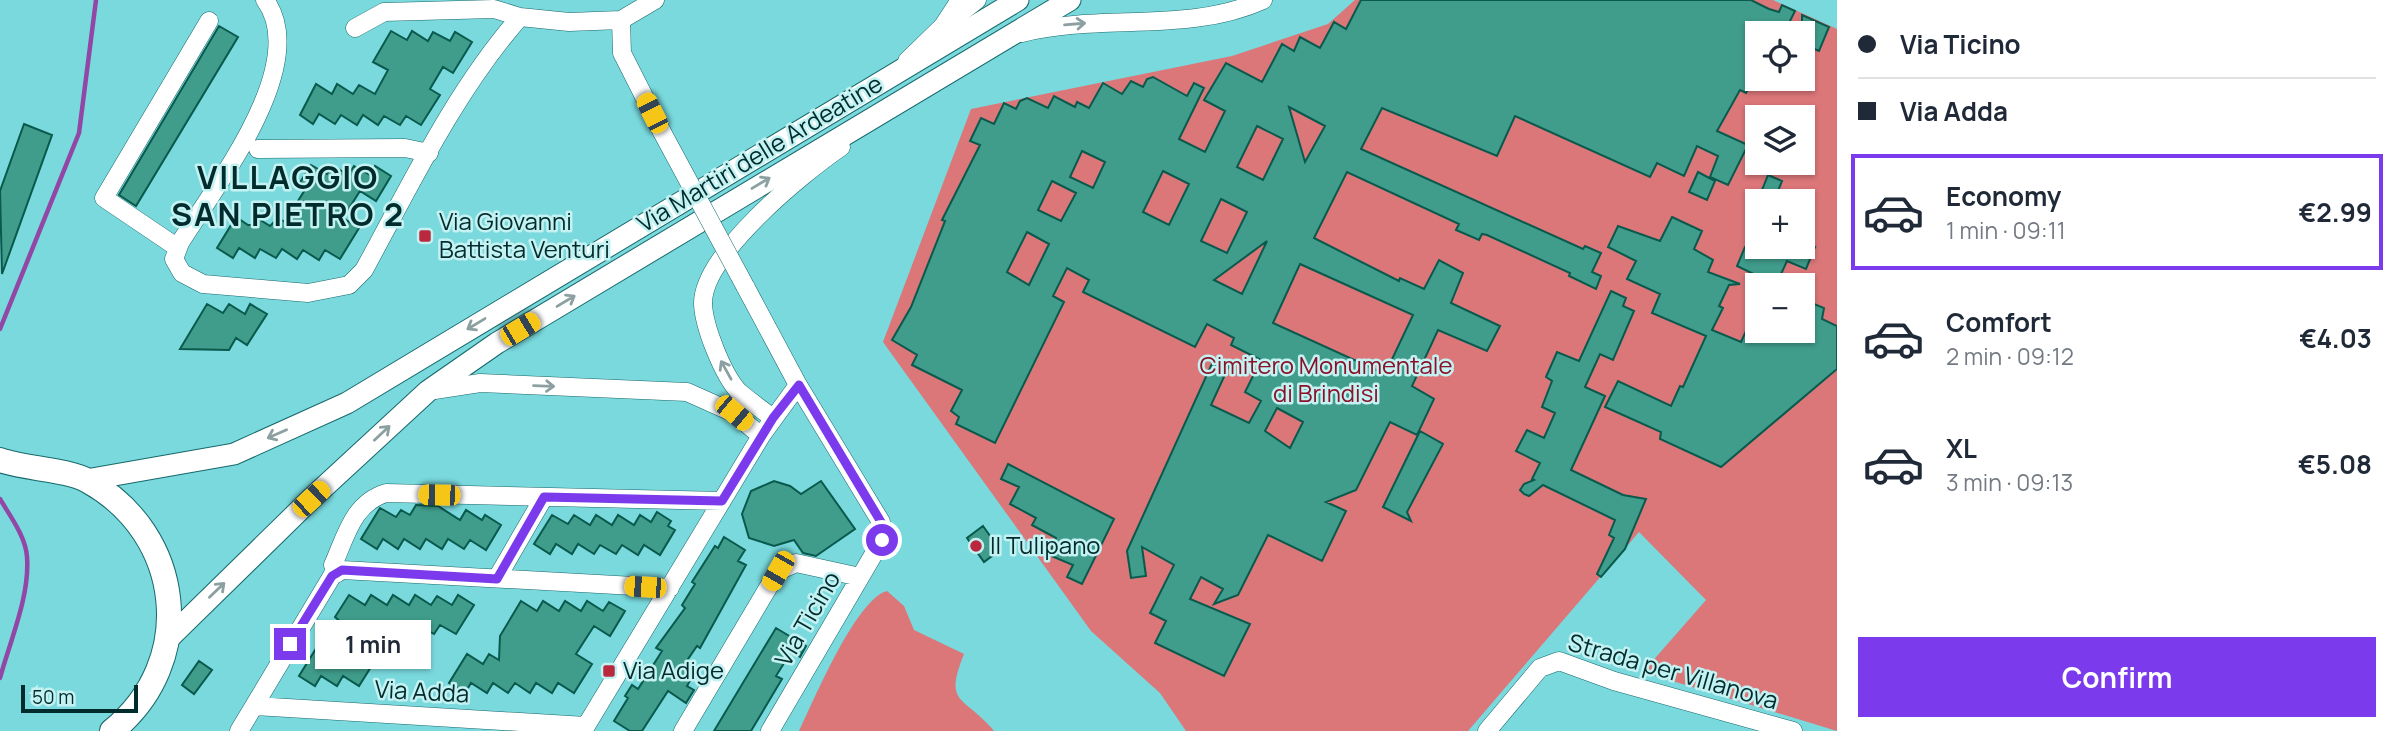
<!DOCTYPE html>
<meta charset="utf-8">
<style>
:root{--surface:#fff;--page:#f6f6f7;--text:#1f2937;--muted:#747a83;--line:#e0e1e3;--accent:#7c3aed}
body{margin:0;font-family:Manrope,sans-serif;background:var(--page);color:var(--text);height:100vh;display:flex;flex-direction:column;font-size:26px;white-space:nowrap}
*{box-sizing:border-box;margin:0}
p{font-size:23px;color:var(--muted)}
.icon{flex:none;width:38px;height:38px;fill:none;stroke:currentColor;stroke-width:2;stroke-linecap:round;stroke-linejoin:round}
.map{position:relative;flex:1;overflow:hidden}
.details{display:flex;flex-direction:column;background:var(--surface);width:560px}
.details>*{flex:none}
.hud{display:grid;align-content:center;height:154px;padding:0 21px;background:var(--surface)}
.controls{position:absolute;left:1745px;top:21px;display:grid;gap:14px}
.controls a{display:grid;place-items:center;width:70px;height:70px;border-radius:0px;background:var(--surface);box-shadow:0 2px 5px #0004;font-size:35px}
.scale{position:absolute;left:21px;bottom:18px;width:117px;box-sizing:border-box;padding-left:7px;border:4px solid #002c2e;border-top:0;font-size:19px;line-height:24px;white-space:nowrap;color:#002c2e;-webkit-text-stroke:5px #c4f1f2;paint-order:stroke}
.end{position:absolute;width:32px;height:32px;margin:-16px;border:9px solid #7c3aed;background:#fff;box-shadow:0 0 0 4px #fff}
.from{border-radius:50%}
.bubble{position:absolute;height:49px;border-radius:0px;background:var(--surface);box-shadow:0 2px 5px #0004;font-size:23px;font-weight:700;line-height:49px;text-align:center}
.car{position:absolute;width:21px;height:42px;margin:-21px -10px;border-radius:9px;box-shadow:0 0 5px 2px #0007;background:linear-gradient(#f5c518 24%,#345 0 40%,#f5c518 0 76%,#345 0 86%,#f5c518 0)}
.hud b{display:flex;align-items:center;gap:24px;height:66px;font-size:26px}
.hud b+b{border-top:2px solid var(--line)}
.hud i{width:18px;height:18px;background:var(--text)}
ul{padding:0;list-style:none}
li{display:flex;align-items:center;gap:21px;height:116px;margin:0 14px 10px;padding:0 7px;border:4px solid transparent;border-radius:0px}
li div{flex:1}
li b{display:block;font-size:26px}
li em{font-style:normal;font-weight:700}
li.selected{border-color:var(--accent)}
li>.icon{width:63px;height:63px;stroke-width:1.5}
.button{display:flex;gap:14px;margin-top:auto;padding:14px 21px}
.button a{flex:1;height:80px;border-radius:0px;background:var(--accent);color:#fff;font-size:28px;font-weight:700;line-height:80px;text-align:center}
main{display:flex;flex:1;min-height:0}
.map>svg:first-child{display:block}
.green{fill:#db7679;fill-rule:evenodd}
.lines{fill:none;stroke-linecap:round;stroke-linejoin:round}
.stream{stroke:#9246a5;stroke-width:4.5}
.building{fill:#409c8b;stroke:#09594d;stroke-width:2;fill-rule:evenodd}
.minor-casing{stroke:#18686b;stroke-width:19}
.tertiary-casing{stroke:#18686b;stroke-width:23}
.secondary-casing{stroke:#18686b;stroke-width:26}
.minor{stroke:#fff;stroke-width:18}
.tertiary{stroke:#fff;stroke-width:21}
.secondary{stroke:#fff;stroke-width:24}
.minor-bridge-casing{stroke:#18686b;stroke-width:19;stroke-linecap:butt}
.minor-bridge{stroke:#fff;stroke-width:18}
.oneway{stroke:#8ca0a1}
.route{stroke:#7c3aed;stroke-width:9}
.poi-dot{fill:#ba283d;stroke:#c4f1f2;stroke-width:2.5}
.labels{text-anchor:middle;stroke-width:5;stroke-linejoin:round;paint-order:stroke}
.street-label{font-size:24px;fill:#002c2e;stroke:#c4f1f2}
.poi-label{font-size:24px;fill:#002c2e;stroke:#c4f1f2;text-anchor:start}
.park-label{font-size:24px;fill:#8a1227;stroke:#c4f1f2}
.district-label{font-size:32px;font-weight:bold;letter-spacing:2px;fill:#002c2e;stroke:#c4f1f2}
</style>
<main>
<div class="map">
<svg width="1837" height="731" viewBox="0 0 1837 731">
<rect width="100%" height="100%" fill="#79d9dd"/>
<!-- green -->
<path class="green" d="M1355,0h418l64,29v702l-194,-59 63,-72 -67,-68 -171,199h-282l-26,-38 -69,-62 -208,-289 88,-233 261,-53 96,-32zM1757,33h45v46h-45zM1757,117h45v46h-45zM1757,201h45v46h-45zM1757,285h45v46h-45z
M887,591l17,15 10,24 50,24c-21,52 0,41 30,77h-195c15,-31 57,-132 88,-140z"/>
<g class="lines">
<!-- stream -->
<path class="stream" d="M0,329l79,-196 17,-133
M0,499c10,17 26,38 27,58 3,39 -17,84 -27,121"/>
</g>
<!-- building -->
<path class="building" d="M1361,0h390l18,9 10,3 3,-7 13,6 -11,22h-27v29l-8,16 4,2 -7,13 -6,-3 -23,41 31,14 -20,40 -18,-8 8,-21 -21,-10 -13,30 -27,-13 -7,14 -135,-61 -18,40 -115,-48 -21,41 222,100 2,-3 16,7 -9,19 9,4 -5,13 -27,-13 1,-3 -83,-38 -5,-1 -3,6 -23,-10 3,-6 -112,-52 -33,66 85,43 1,-3 24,11 15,-29 24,13 -12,30 49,23 -13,25 -49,-21 -26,56 22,13 -17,36 -27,-13 -34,68 -30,12 20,9 -24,50 -54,-26 -30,60 -24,9 9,-15 -22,-12 -11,22 60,25 -26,52 -69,-33 11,-22 -16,-8 24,-48 -32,-18 4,29 -15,2 -4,-27 87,-192 15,7 -18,39 38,18 12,-22 -16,-9 16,-32 -30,-15 3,-7 -27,-14 -12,23 -112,-55 6,-12 -22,-12 -14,28 11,6 -69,141 -39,-19 3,-7 -8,-6 11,-21 -50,-25 5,-10 -25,-15 19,-33 34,-86 -3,-1 38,-75 -10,-4 11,-23 13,6 10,-21 12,6 4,-8 7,-3 21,10 6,-12 21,11 2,-5 12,6 14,-25 19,11 9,-13 12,6 4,-8 6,-2 34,19 7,-13 10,5 -25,51 26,13 20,-41 -21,-11 22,-37 36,19 20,-38 12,7 6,-14 20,11 14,-26 12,7zM1289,107l36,19 -20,36zM1257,126l26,13 -20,41 -26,-13zM1082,151l23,11 -12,26 -23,-11zM1163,171l26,13 -20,41 -26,-13zM1052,181l24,12 -15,28 -23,-11zM1221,199l26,13 -20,41 -26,-12zM1027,232l22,12 -20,41 -22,-13zM1267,241l-25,53 -28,-14zM1300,264l113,51 -28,59 -112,-51zM1277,408l26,14 -13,26 -25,-17z
M1802,15l27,12 -10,24 -17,-7z
M219,26l19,11 -102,169 -17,-11z
M391,31l16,9 5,-9 16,10 5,-9 17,9 5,-9 17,10 -19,31 -10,-6 -13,22 10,6 -19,30 -15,-9 -6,9 -16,-9 -6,9 -15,-10 -6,10 -16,-10 -6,9 -16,-10 -6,10 -13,-9 16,-31 16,10 5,-10 16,10 6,-9 16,9 13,-24 -15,-8z
M24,124l28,11 -50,139 -2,-83z
M311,165l16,9 5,-9 16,10 6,-9 16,9 5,-9 16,10 -15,25 -16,-10 -17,27 16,10 -19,31 -15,-9 -6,10 -16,-10 -6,9 -15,-10 -6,9 -16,-9 -5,9 -16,-10 -6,10 -16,-10 19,-31 12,8h5l4,-7 13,8 8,-8 7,4 21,-34 -7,-4z
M1698,172l17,9 -8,19 -18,-8z
M1768,175l14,6 -6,15 -14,-6z
M1672,217l30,14 -8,18 19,11 -5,12 32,12 -11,1 -10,21 4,2 -11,22 29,12 5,-11h56v-21l5,-9 17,7 -2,11 15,7v43l-116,98 -61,-28 1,-7 -56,-25 13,-26 53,25 9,-20 3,1 23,-51 -54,-23 8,-19 -33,-15 9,-18 -28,-14 10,-21 42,15z
M1745,247h70l-9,22 -19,-8 -11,24 -39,-19z
M1611,291l15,7 -3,8 11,5 -21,49 -13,-6 -15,33 20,9 -34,74 52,25 23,4 -21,50 -24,28 -4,-3 17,-36 -5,-3 6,-15 -72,-35 -14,11 -5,-2 -4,-4 4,-6 10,-4 -2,-1 8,-16 -24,-12 11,-21 17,8 11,-25 -13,-6 10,-26 -6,-4 11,-25 22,9z
M207,304l16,9 6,-9 16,10 5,-10 17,10 -20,31 -11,-7 -7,12 -49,-1z
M1420,431l23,13 -36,68 4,9 -28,-14z
M1008,464l106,55 -32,65 -15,-7 6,-12 -24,-10 7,-17 -24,-13 4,-7 -26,-14 9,-17 -18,-8z
M821,481l34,48 -39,27 -13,-3 -9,-13 -20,6 -25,-8 -7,-24 9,-23 23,-10 16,5 11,8z
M416,505l22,1 22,14 6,-10 16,10 3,-5 16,10 -15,25 -16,-10 -6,9 -16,-10 -6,10 -16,-10 -6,10 -16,-10 -6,10 -15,-10 -6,10 -16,-10 19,-31 16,9 5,-7 9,5z
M657,512l14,9 -3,5 7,4 -15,25 -16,-10 -6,10 -16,-10 -6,9 -16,-9 -6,9 -16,-10 -6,10 -16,-10 -6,10 -16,-10 18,-29 16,9 6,-9 16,10 6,-10 16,10 6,-10 16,10 6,-10 11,7z
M983,526l17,24 -16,12 -17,-24z
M724,537l21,13 -7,11 8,4 -46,83 -3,-2 -15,22 11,7 -6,11 7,4 -8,13 -18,-12 -26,40h-12l-16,-10 14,-23 -3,-2 7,-11 6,4 24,-38 -6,-3 29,-40 -3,-3 13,-21 -3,-2 23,-36 3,2z
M349,595l16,10 6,-10 16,10 6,-10 16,10 6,-10 16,10 6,-9 15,9 6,-10 16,10 -18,29 -16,-9 -6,9 -16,-9 -6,10 -15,-10 -7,10 -15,-10 -14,22 15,12 -17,27 -16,-10 -6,10 -16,-10 -6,10 -16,-10 18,-29 16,10 17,-27 -15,-13z
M521,601l16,10 6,-10 16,10 6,-10 16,10 6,-10 16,10 6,-9 16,9 -15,25 -16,-10 -18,28 16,10 -18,29 -16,-10 -6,10 -16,-10 -6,10 -15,-10 -7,10 -15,-10 -6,10 -16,-10 -6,10 -16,-10 18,-29 16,10 6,-10 10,6 1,-24z
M776,628l30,18 -6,11 -9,-5 -15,24 6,3 -31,52h-37z
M199,661l13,9 -18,24 -12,-9z"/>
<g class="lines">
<defs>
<path id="minor" d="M265,0c47,64 -50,186 -85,243l-6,16 8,14 21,11 105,9 41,-8 15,-15c47,-86 91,-179 156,-253
M621,20l1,33 40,79
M950,21l27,-21
M355,28l29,-16 110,-3 26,8 49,5 52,-2 34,-20
M1022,33c79,-20 166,1 241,-33
M907,61l36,-35 17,-26
M258,149l147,-1 24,5
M178,248l-74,-50 105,-177
M745,286l53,99 83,137 1,18 -112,191
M428,391l52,-8 207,9 47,21 27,23
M773,418c-11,-8 -23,-17 -34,-26 -16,-17 -35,-65 -36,-88 -1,-49 100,-131 138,-157
M336,574l-3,-9c13,-29 20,-62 53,-72l336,8
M497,578l47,-81
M255,706l331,20
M239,731l93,-155 10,-6 328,18
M583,731l178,-295 37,-51
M683,731l95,-160 18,-8 64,14
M1487,731l53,-63 19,-7 55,20 179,50"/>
<path id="tertiary" d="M86,480l148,-26 113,-51 671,-403
M169,638l142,-139 117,-108 69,-48 573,-343"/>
<path id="secondary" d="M0,460c26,9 66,9 88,21 96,53 110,181 24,250"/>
</defs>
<!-- minor casing -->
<use href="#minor" class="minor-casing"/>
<!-- tertiary casing -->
<use href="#tertiary" class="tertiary-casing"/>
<!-- secondary casing -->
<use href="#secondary" class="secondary-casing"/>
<!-- minor -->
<use href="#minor" class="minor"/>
<!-- tertiary -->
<use href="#tertiary" class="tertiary"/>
<!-- secondary -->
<use href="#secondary" class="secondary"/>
<defs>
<path id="minor-bridge" d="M662,132l83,154"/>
</defs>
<!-- minor-bridge casing -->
<use href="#minor-bridge" class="minor-bridge-casing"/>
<!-- minor-bridge -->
<use href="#minor-bridge" class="minor-bridge"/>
</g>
<!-- one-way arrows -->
<defs><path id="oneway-shaft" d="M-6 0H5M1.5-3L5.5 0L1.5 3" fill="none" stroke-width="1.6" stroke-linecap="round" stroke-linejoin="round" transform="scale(1.75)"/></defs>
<g class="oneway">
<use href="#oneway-shaft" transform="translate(1075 24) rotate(-5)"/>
<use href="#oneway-shaft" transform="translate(761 183) rotate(-31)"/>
<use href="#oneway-shaft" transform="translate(566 301) rotate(-31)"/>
<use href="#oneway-shaft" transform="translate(476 324) rotate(149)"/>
<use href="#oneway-shaft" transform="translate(726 370) rotate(-119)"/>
<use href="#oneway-shaft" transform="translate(544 386) rotate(2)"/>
<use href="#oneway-shaft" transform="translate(382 433) rotate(-43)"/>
<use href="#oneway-shaft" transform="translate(277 434) rotate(156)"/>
<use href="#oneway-shaft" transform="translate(217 590) rotate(-44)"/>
</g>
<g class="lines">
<!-- route -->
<path class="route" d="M290,644l42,-68 10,-6 155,9 47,-82 178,4 51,-83 26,-33 82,137 1,18"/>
</g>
<!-- markers -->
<g class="poi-dot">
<rect x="418" y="229" width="14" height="14" rx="3.5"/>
<circle cx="976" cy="546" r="7"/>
<rect x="602" y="664" width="14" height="14" rx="3.5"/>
</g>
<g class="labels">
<!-- street labels -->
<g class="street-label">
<text transform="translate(760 154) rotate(-31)" y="8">Via Martiri delle Ardeatine</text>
<text transform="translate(808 619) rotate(-60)" y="8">Via Ticino</text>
<text transform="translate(1673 672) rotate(16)" y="8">Strada per Villanova</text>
<text transform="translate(422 692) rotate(3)" y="8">Via Adda</text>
</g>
<!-- poi labels -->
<g class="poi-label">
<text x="439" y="230">Via Giovanni<tspan x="439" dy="28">Battista Venturi</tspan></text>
<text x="990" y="554">Il Tulipano</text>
<text x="623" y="679">Via Adige</text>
</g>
<!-- park labels -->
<g class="park-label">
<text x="1326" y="374">Cimitero Monumentale<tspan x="1326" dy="28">di Brindisi</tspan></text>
</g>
<!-- district labels -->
<g class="district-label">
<text x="288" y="189">VILLAGGIO<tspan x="288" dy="37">SAN PIETRO 2</tspan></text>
</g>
</g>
</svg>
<div class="controls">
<a><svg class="icon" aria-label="locate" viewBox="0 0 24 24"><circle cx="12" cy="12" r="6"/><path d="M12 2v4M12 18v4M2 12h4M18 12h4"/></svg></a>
<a><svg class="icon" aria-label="layers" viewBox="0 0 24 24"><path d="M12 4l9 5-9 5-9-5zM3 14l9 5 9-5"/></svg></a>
<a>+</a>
<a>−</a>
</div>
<div class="scale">50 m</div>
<i class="end from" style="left:882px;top:540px"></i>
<i class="end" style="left:290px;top:644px"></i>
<div class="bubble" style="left:315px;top:620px;width:116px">1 min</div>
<i class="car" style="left:652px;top:113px;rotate:333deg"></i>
<i class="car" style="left:520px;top:329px;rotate:59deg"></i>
<i class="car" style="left:734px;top:413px;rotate:130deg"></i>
<i class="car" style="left:439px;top:495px;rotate:271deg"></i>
<i class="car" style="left:311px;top:499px;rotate:47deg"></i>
<i class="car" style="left:778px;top:571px;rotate:210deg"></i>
<i class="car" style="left:645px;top:587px;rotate:273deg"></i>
</div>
<section class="details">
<div class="hud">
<b><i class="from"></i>Via Ticino</b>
<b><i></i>Via Adda</b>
</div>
<ul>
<li class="selected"><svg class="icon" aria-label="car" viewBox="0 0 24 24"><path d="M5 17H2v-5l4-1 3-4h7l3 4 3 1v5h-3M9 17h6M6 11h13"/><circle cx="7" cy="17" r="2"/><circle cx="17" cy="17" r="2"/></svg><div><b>Economy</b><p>1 min · 09:11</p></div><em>€2.99</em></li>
<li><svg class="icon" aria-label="car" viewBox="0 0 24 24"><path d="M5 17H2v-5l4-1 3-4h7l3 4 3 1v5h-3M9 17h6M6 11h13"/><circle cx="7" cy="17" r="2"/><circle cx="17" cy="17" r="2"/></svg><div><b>Comfort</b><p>2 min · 09:12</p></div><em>€4.03</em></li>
<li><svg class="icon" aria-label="car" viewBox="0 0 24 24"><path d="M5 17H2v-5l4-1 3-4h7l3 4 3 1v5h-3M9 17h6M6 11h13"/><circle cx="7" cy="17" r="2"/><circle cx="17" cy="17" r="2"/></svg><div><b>XL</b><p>3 min · 09:13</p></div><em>€5.08</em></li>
</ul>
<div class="button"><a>Confirm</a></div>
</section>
</main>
